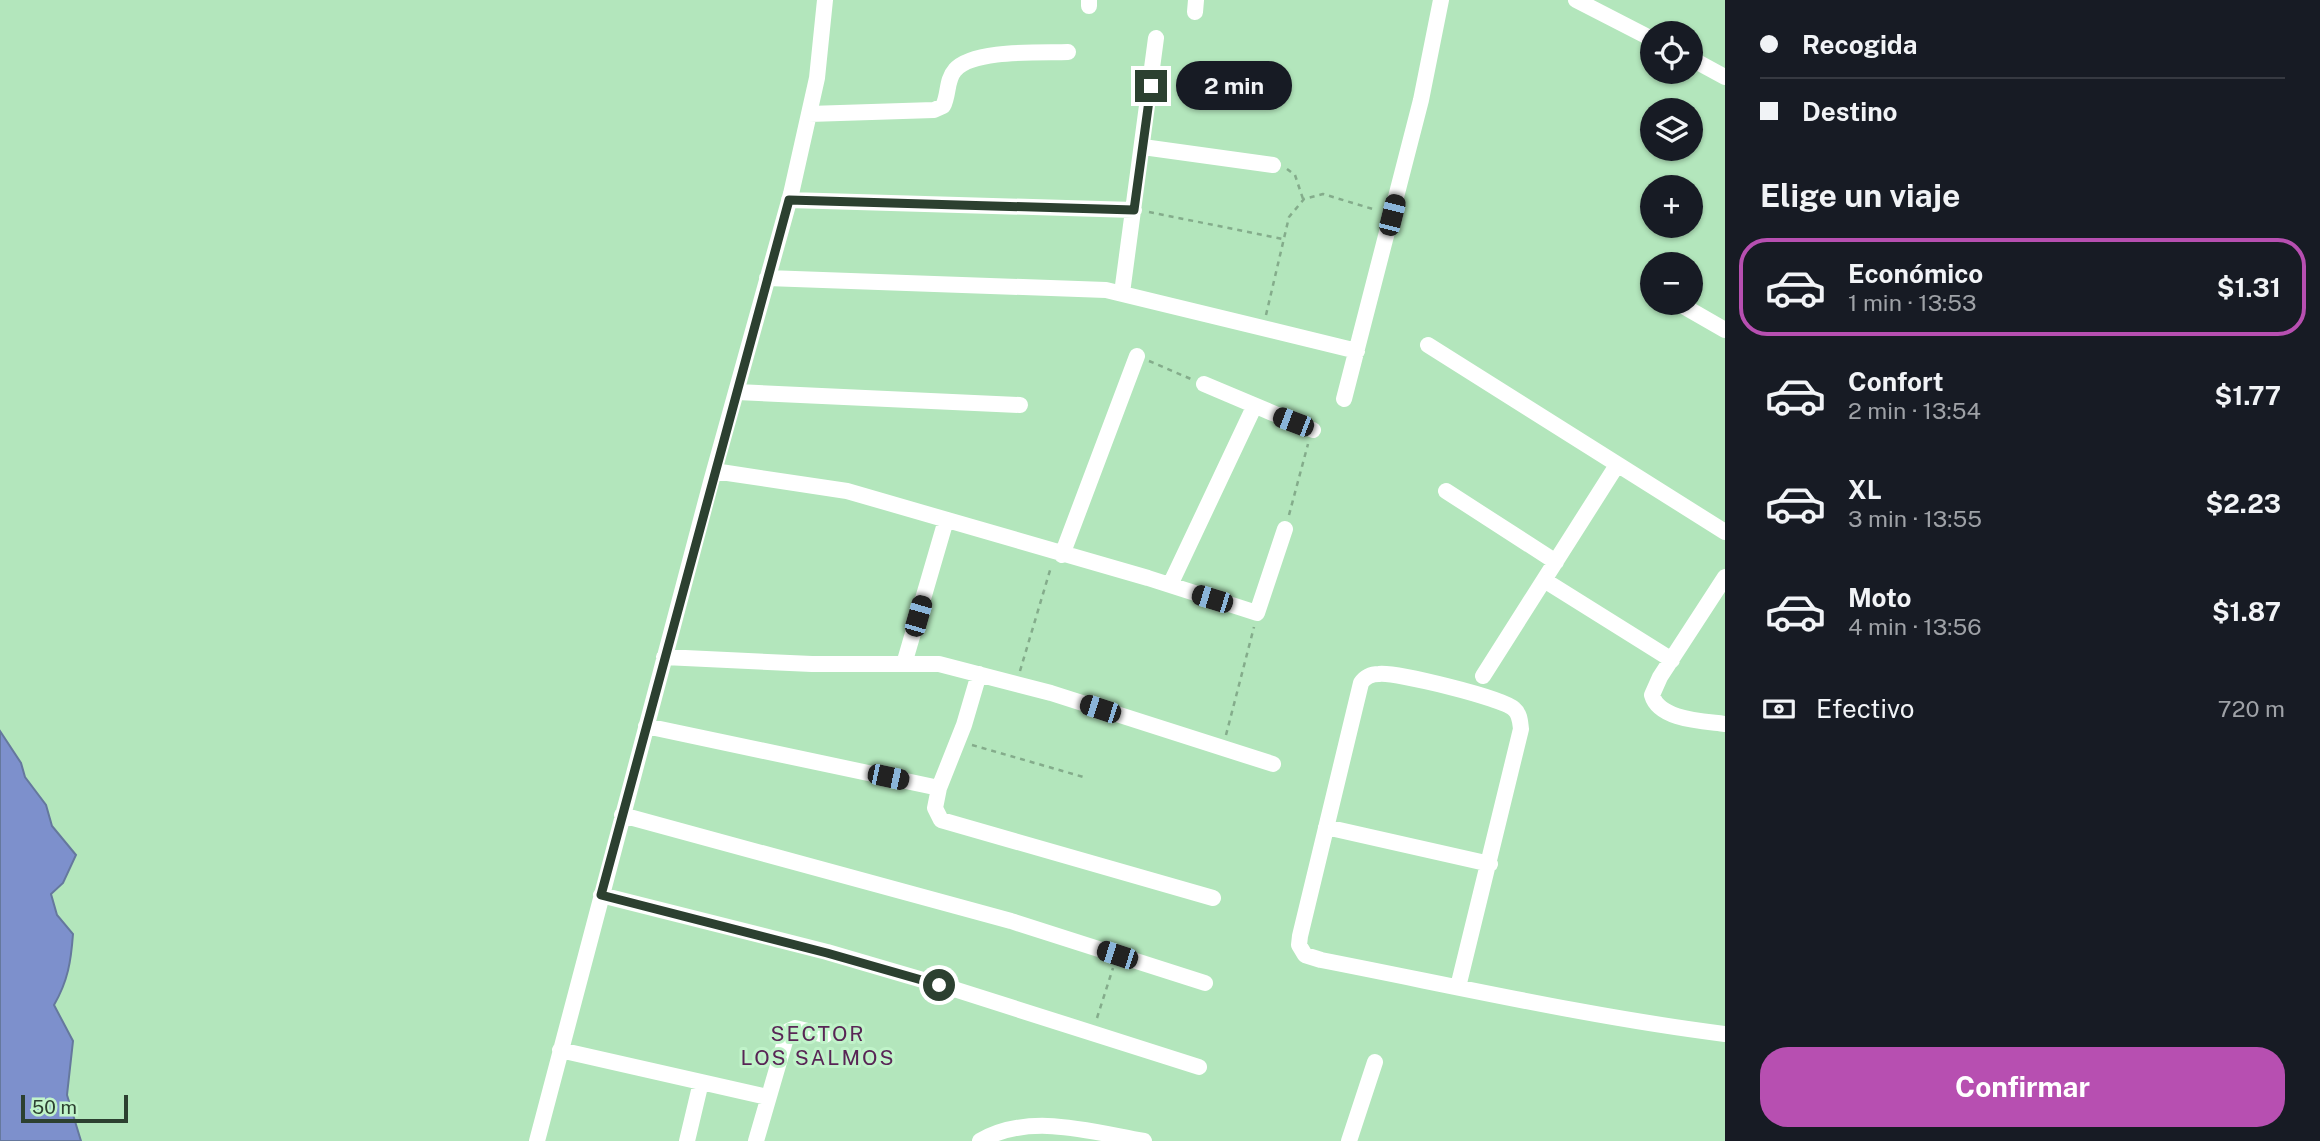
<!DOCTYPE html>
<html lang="es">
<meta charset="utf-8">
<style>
:root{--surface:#171b24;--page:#20242c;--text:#f1f3f6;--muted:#9ea1a6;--line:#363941;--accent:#b74fb1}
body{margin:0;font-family:"Public Sans",sans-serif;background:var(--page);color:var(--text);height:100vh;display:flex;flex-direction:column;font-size:26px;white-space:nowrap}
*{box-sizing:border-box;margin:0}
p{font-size:23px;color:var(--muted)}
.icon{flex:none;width:38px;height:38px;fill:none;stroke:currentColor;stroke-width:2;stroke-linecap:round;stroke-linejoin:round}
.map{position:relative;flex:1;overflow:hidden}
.side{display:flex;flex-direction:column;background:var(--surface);width:595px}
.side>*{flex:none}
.guide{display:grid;align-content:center;height:154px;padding:0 35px;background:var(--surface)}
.controls{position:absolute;left:1640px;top:21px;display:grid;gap:14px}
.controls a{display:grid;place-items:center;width:63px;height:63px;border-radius:50%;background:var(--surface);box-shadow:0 2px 5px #0004;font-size:35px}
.scale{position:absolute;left:21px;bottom:18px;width:107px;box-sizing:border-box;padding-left:7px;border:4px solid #2c4030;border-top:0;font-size:19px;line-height:24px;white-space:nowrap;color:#2c4030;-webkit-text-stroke:5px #c0f3c9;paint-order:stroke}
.end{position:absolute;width:32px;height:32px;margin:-16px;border:9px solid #2c4030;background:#fff;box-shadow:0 0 0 4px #fff}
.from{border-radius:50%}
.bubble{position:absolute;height:49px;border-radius:24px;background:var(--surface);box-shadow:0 2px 5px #0004;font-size:23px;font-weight:700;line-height:49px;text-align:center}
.car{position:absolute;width:21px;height:42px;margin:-21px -10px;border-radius:9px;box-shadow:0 0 5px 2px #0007;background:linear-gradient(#222 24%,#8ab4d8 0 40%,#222 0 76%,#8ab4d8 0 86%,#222 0)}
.guide b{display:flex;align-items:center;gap:24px;height:66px;font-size:26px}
.guide b+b{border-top:2px solid var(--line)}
.guide i{width:18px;height:18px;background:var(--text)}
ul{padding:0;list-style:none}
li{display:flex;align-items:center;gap:21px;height:98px;margin:0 14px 10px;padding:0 21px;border:4px solid transparent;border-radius:28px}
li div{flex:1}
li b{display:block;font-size:26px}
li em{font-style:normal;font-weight:700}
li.selected{border-color:var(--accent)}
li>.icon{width:63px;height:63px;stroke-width:1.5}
h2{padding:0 35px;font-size:32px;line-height:84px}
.pay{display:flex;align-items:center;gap:18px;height:77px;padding:0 35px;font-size:26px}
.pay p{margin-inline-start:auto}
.button{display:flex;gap:14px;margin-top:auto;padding:14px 35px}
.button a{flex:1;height:80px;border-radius:28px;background:var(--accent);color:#fff;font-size:28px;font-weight:700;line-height:80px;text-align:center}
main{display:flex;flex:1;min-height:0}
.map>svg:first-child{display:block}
.water{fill:#7d90cc;stroke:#65789d;stroke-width:2}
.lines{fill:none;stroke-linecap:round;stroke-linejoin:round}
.path{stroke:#84ac8b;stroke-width:2.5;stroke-dasharray:5 5;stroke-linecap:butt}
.minor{stroke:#fff;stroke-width:16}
.route{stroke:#2c4030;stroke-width:9}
.labels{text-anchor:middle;stroke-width:6;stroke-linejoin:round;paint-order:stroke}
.neighbourhood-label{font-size:21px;letter-spacing:2px;fill:#582555;stroke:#c0f3c9}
</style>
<main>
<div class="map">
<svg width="1725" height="1141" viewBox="0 0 1725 1141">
<rect width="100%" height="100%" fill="#b3e6bc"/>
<!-- water -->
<path class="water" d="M0,731l21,32 4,14 21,28 6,21 24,29 -13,28 -12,11 6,21 16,19c-2,27 -5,47 -19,71l19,36 -6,54 14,46h-81z"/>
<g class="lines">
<!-- path -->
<path class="path" d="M1287,169l8,6 8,24
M1149,212l134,27
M1266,315l23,-98 15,-18 19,-5 53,16
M1149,361l42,18
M1289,515l19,-71
M1020,671l31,-104
M1226,735l28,-108
M972,745l115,33
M1097,1018l16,-50"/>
<!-- minor -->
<path class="minor" d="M1576,0l76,39
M1089,6v-6
M1195,12l1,-12
M1690,58l35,19
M809,114l125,-4 9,-4c6,-11 3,-26 12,-36 18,-21 86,-17 113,-18
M1143,147l130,18
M789,200l345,10
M767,278l339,12 251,61
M1122,293l34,-255
M1678,303l47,27
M1428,345l297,187
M1204,384l109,46
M737,392l283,13
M1344,399l77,-299 20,-100
M714,471l133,20 301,87 109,35 28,-84
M1446,491l110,71
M1062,555l75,-199
M1725,577l-65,100 -8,18c7,25 51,26 73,29
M1544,580l128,80
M1170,585l84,-178
M664,657l148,7h127l112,29 222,71
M904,664l42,-144
M979,674l-15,51 -25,63 -4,20 6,12 272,78
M1483,676l134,-211
M646,726l293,62
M622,815l389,106 194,62
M1326,827l164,37
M601,895l226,57 130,38 242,77
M1458,987l63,-258c-1,-8 -1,-15 -7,-20 -11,-11 -118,-37 -135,-35 -8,0 -14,3 -18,9l-61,253 -1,9 6,10 16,5c134,26 269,57 404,74
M560,1050l207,47
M537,1141l174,-659 80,-288 26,-116 8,-78
M687,1141l14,-59
M756,1141l32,-110 7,-3 30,7
M980,1141c49,-29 112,-9 164,0
M1349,1141l26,-79"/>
</g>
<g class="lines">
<!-- route -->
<path class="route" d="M939,985l-112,-32 -226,-58 188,-695 345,10 17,-124"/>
</g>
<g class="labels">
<!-- neighbourhood labels -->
<g class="neighbourhood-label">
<text x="818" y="1041">SECTOR<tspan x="818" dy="24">LOS SALMOS</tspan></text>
</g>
</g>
</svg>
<div class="controls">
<a><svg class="icon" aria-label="locate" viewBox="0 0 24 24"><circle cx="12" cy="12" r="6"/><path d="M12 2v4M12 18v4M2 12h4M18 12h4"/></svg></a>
<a><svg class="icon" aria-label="layers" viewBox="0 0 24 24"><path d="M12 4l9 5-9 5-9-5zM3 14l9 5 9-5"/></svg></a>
<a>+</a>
<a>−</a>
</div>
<div class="scale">50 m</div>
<i class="end from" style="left:939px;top:985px"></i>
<i class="end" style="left:1151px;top:86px"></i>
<div class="bubble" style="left:1176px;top:61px;width:116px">2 min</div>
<i class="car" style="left:1392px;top:215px;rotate:14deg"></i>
<i class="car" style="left:1293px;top:422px;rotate:291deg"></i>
<i class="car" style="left:1212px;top:599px;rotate:287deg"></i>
<i class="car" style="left:918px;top:616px;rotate:16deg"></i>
<i class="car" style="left:1100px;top:709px;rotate:288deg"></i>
<i class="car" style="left:888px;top:777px;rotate:102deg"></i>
<i class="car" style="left:1117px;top:955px;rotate:288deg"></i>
</div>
<section class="side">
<div class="guide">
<b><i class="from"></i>Recogida</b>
<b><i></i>Destino</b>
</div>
<h2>Elige un viaje</h2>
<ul>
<li class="selected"><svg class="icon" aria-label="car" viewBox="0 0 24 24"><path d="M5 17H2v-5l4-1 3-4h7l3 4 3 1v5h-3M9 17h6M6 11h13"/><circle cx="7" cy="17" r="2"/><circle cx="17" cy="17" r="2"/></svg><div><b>Económico</b><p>1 min · 13:53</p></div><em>$1.31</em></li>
<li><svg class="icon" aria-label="car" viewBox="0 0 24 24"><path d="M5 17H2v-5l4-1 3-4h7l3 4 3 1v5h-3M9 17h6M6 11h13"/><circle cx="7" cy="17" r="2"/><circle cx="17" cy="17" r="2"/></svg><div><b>Confort</b><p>2 min · 13:54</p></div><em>$1.77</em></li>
<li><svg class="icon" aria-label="car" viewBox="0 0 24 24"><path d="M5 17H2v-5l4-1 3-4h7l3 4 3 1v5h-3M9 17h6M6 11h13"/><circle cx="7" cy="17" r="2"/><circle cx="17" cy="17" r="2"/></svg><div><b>XL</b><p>3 min · 13:55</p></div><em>$2.23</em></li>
<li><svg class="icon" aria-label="car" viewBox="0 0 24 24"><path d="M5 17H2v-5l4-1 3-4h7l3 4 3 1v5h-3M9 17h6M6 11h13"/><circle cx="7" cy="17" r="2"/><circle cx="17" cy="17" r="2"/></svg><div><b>Moto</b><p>4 min · 13:56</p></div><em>$1.87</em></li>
</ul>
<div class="pay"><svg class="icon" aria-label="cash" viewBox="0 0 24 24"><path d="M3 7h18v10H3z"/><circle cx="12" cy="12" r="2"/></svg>Efectivo<p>720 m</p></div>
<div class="button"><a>Confirmar</a></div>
</section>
</main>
